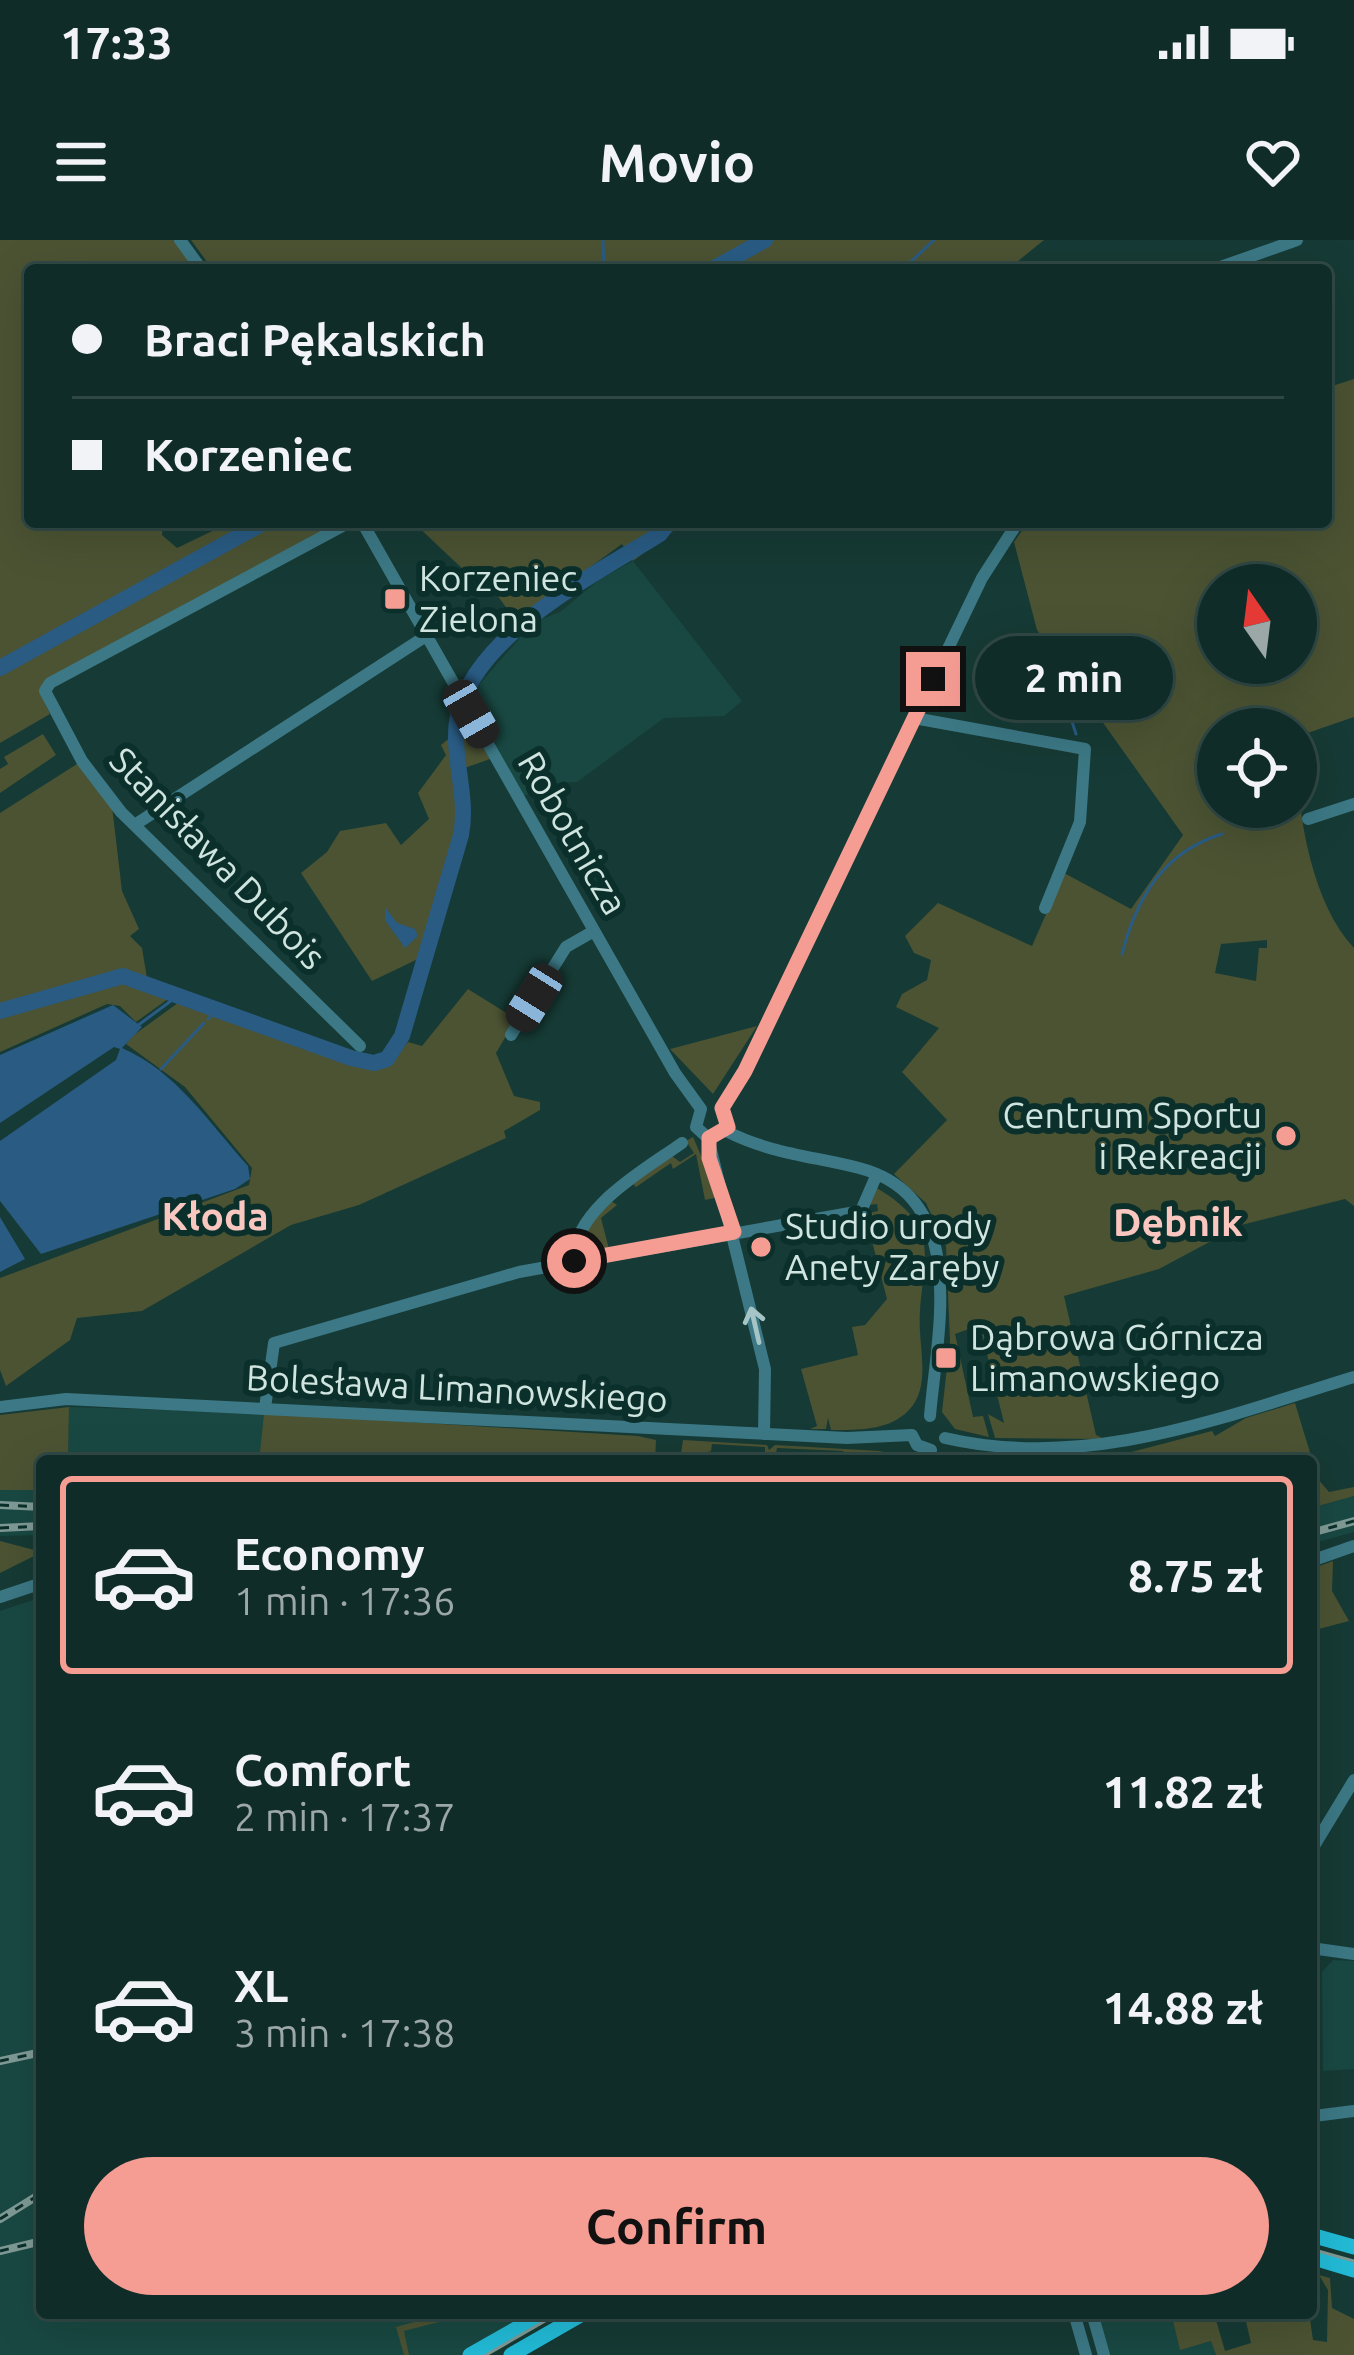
<!DOCTYPE html>
<meta charset="utf-8">
<style>
:root{--surface:#102c28;--page:#193430;--text:#f1f3f6;--muted:#9ca7a8;--line:#304845;--accent:#f59c93}
body{margin:0;font-family:Ubuntu,sans-serif;background:var(--page);color:var(--text);height:100vh;display:flex;flex-direction:column;font-size:45px;white-space:nowrap}
*{box-sizing:border-box;margin:0}
p{font-size:39px;color:var(--muted)}
.icon{flex:none;width:66px;height:66px;fill:none;stroke:currentColor;stroke-width:2;stroke-linecap:round;stroke-linejoin:round}
.map{position:relative;flex:1;overflow:hidden}
.side{position:absolute;left:36px;top:1215px;width:1281px;height:864px;display:flex;flex-direction:column;background:var(--surface);border-radius:12px;box-shadow:0 12px 48px #0002,0 0 0 3px var(--line)}
.side>*{flex:none}
.guide{position:absolute;left:24px;top:24px;width:1308px;height:264px;border-radius:12px;box-shadow:0 12px 48px #0002,0 0 0 3px var(--line);display:grid;align-content:center;height:264px;padding:0 48px;background:var(--surface)}
.needle{width:78px;rotate:346deg}
.fabs{position:absolute;left:1197px;top:324px;display:grid;gap:24px}
.fabs a{display:grid;place-items:center;width:120px;height:120px;border-radius:50%;background:var(--surface);box-shadow:0 12px 48px #0002,0 0 0 3px var(--line);font-size:60px}
.end{position:absolute;width:54px;height:54px;margin:-27px;border:15px solid #f59c93;background:#111;box-shadow:0 0 0 6px #111}
.from{border-radius:50%}
.bubble{position:absolute;height:84px;border-radius:42px;background:var(--surface);box-shadow:0 12px 48px #0002,0 0 0 3px var(--line);font-size:39px;font-weight:600;line-height:84px;text-align:center}
.car{position:absolute;width:36px;height:72px;margin:-36px -18px;border-radius:15px;box-shadow:0 0 9px 3px #0007;background:linear-gradient(#222 24%,#8ab4d8 0 40%,#222 0 76%,#8ab4d8 0 86%,#222 0)}
.guide b{display:flex;align-items:center;gap:42px;height:114px;font-size:45px}
.guide b+b{border-top:3px solid var(--line)}
.guide i{width:30px;height:30px;background:var(--text)}
ul{padding:21px 0 0;list-style:none}
li{display:flex;align-items:center;gap:36px;height:198px;margin:0 24px 18px;padding:0 24px;border:6px solid transparent;border-radius:12px}
li div{flex:1}
li b{display:block;font-size:45px}
li em{font-style:normal;font-weight:600}
li.active{border-color:var(--accent)}
li>.icon{width:108px;height:108px;stroke-width:1.5}
.primary-button{display:flex;gap:24px;margin-top:auto;padding:24px 48px}
.primary-button a{flex:1;height:138px;border-radius:72px;background:var(--accent);color:#111;font-size:48px;font-weight:600;line-height:138px;text-align:center}
.status{display:flex;justify-content:space-between;align-items:center;height:84px;padding:0 60px;background:var(--surface);direction:ltr}
.status svg{height:33px;fill:currentColor}
header{display:flex;justify-content:space-between;align-items:center;height:156px;padding:0 48px;background:var(--surface);font-size:54px;font-weight:600}
.map>svg:first-child{display:block}
.built{fill:#194842}
.green{fill:#4b5333;fill-rule:evenodd}
.water{fill:#295b83}
.lines{fill:none;stroke-linecap:round;stroke-linejoin:round}
.stream{stroke:#295b83;stroke-width:3}
.river{stroke:#295b83;stroke-width:16}
.minor{stroke:#3c7885;stroke-width:12}
.major{stroke:#22bbd7;stroke-width:15}
.tram{stroke:#7f9a96;stroke-width:3}
.rail-casing{stroke:#7f9a96;stroke-width:8}
.rail{stroke:#0b302b;stroke-width:3;stroke-dasharray:9;stroke-linecap:butt}
.oneway{stroke:#a4c4c5}
.route{stroke:#f59c93;stroke-width:15}
.poi-dot{fill:#f59c93;stroke:#0b302b;stroke-width:4.5}
.labels{text-anchor:middle;stroke-width:12;stroke-linejoin:round;paint-order:stroke}
.poi-label{font-size:36px;fill:#d0e4e0;stroke:#0b302b;text-anchor:start}
.street-label{font-size:36px;fill:#d0e4e0;stroke:#0b302b}
.neighbourhood-label{font-size:39px;font-weight:bold;fill:#f9c6c0;stroke:#0b302b}
</style>
<div class="status"><b>17:33</b><svg viewBox="0 0 49 12"><path d="M0 12V9h3v3zM5 12V6h3v6zM10 12V3h3v9zM15 12V0h3v12zM26 1h20v11H26zM47 4h2v5h-2z"/></svg></div>
<header><svg class="icon" aria-label="menu" viewBox="0 0 24 24"><path d="M4 6h16M4 12h16M4 18h16"/></svg>Movio<svg class="icon" aria-label="heart" viewBox="0 0 24 24"><path d="M12 20l-8-8c-3-5 5-10 8-4 3-6 11-1 8 4z"/></svg></header>
<div class="map">
<svg width="1354" height="2115" viewBox="0 0 1354 2115">
<rect width="100%" height="100%" fill="#163a35"/>
<!-- built -->
<path class="built" d="M633,321l109,140 -18,15 -60,2 -87,64 -23,1 -30,13 -55,-100 65,-74 26,-10 40,-33z
M69,1167l195,6 -5,48h-191z
M0,1250h42v45l-42,1z
M1354,1256v36l-43,12v-36z
M42,1357v716h493l-75,42h-460v-744z
M1333,1720l21,1v108l-31,2 -1,-99z
M1124,2073h47l9,36 32,-8 4,14h-107l-10,-35z"/>
<!-- green -->
<path class="green" d="M0,0h175l22,30h-167v252h133l-1,13 15,13 54,-26h28l-259,142z
M191,0h853l-37,30h-794z
M1354,139v338l-58,20v-8h-78v78h78v-48c3,60 16,144 58,189v258l-9,-7 -104,26 -82,44 -95,27 32,139 8,4 -109,-1 -7,-24 16,9 -24,-98 -25,9 18,83 10,-1 6,21 -34,-8 -13,-17 8,-71 -4,-95 -20,-43 -32,-29 53,-54 -45,-48 37,-44 -43,-21 6,-13 25,-14 4,-20 -17,-7 -9,-17 33,-33 94,43 32,-73 67,36 52,-74 -146,-205 -23,-88 14,-20h298v-134zM1218,345h78v78h-78zM1267,700v8h-8l-3,33 -41,-8 6,-29z
M273,282h68l-302,169 11,23 -50,29v-69z
M413,282h272l-52,39 -11,-17 -106,77 -38,-52 -9,6z
M457,463l33,56 -31,11 -1,53 -40,136 -46,22 -71,-108 26,-21 13,-21 46,-8 15,22 28,-26 -11,-26 28,-38 -5,-10 10,-8z
M43,494l13,21 -56,38v-24l8,-5 -4,-7z
M77,524l35,42 10,85 17,38 -9,7 12,12 5,30 -28,-5 -119,35v-195z
M120,740l20,3 28,16 -32,23 -16,-16 -13,-2 -107,48v-38z
M468,749l48,30 -20,34 18,43 26,6v8l-36,21 2,7 -147,67 -68,20 -149,86 -65,7 -7,22 -64,46 -6,-16v-92l249,-93 3,-17 -67,-81 -59,-43 5,-7 51,-37 190,67 20,-7 16,-18 14,4z
M757,786l-44,68 -43,-45 4,-1z
M693,897l26,60 -14,3 -9,-46 -23,15 -2,-6 -35,24 -3,-3 39,-28 8,6 14,-9 -8,-12z
M875,947c77,44 41,83 45,144 1,24 9,58 -11,79 -20,21 -51,20 -78,20l-3,-12 -2,11h-16l7,-3 -16,-57 57,-14 -6,-28 13,-2 22,-26 -22,-85 13,-3 -1,-7 -8,1z
M611,961l6,4 -16,13 8,31 -29,5 8,-28z
M1295,1163l23,76 11,13 25,-5v9l-43,12v-47h-345l146,-4 100,-26 3,5 31,-18z
M69,1167l-1,54h-26v29h-42v-75z
M264,1173l374,23 18,4 -1,21h-396z
M683,1200l84,5 2,5 6,-5 105,6 31,10 -64,-2 -4,-8 -66,-3 -1,5 -11,-1v-5l-53,-3 -1,7 -31,10z
M0,1301l42,11 -42,21z
M1333,1321l-1,30 17,30 -38,10v-62z
M1319,2035l11,3 2,30 22,11v36h-138l-5,-14 -31,9 -9,-37h43l11,38 26,-8 -7,-30h65l4,27 14,2 1,-52z
M447,2073h27l-70,18 5,24h-5l-8,-28z"/>
<!-- water -->
<path class="water" d="M385,667l12,16 18,6 3,7 -13,12 -20,-28z
M113,765l29,22 -20,21c54,23 87,75 126,118l2,13 -15,10 -194,65 -41,-53v-60l116,-81 4,-11 -6,-2 -114,76v-68z
M0,977l25,42 -25,13z"/>
<g class="lines">
<!-- stream -->
<path class="stream" d="M603,0l1,30
M902,30l32,-30
M1049,411l27,83
M1122,714c15,-58 42,-102 100,-120
M208,779l9,-8
M137,786l42,-31
M161,829l43,-46"/>
<!-- river -->
<path class="river" d="M711,30l54,-30
M0,428l265,-146
M0,771l123,-35 228,82 23,5 13,-4 15,-23 59,-201c8,-40 -11,-81 -3,-120 17,-81 138,-141 202,-181l9,-12"/>
<!-- minor -->
<path class="minor" d="M180,0l22,30
M1212,30l85,-30
M350,282l-300,161 -5,8 37,70 39,51 239,234
M362,282l313,551 26,36
M914,478l171,31 -5,73 -35,86
M1308,579l46,-15
M136,584l290,-188
M511,795l55,-88 28,-16
M722,868l23,-37 237,-493 36,-56
M701,869l-5,18 12,11
M726,891c45,23 86,25 133,37 112,29 78,164 71,248
M708,898l57,231 -1,65
M574,1021c-2,-52 72,-92 108,-118
M0,1167l66,-8 781,39 65,-3
M265,1168l9,-65 245,-71 342,-61 16,-37
M912,1195l5,10 14,5
M945,1198c142,33 275,-20 409,-61
M1311,1321l43,-15
M0,1357l42,-14
M1311,1611l43,-71
M1311,1708l43,6
M1311,1711v278
M1314,1876l40,-5
M1074,2073l12,42
M1092,2073l12,42"/>
<!-- major -->
<path class="major" d="M1311,1995l43,12
M1311,2017l43,13
M470,2115l74,-42
M511,2115l73,-42"/>
<!-- tram -->
<path class="tram" d="M1311,2009l43,12
M486,2115l73,-42"/>
<defs>
<path id="rail" d="M0,1265l42,2
M0,1288l42,-2
M1311,1293l43,-12
M0,1821l42,-9
M0,1979l42,-26
M0,2011l42,-10"/>
</defs>
<!-- rail casing -->
<use href="#rail" class="rail-casing"/>
<!-- rail -->
<use href="#rail" class="rail"/>
</g>
<!-- one-way arrows -->
<defs><path id="oneway-shaft" d="M-6 0H5M1.5-3L5.5 0L1.5 3" fill="none" stroke-width="1.6" stroke-linecap="round" stroke-linejoin="round" transform="scale(3)"/></defs>
<use class="oneway" href="#oneway-shaft" transform="translate(755 1085) rotate(-103)"/>
<g class="lines">
<!-- route -->
<path class="route" d="M574,1021l160,-29 -25,-74v-20l19,-11 -6,-19 23,-37 188,-392"/>
</g>
<!-- markers -->
<g class="poi-dot">
<rect x="383" y="347" width="24" height="24" rx="6"/>
<circle cx="1286" cy="896" r="12"/>
<circle cx="761" cy="1007" r="12"/>
<rect x="934" y="1106" width="24" height="24" rx="6"/>
</g>
<g class="labels">
<!-- poi labels -->
<g class="poi-label">
<text x="419" y="351">Korzeniec<tspan x="419" dy="41">Zielona</tspan></text>
<text x="1262" y="888" text-anchor="end">Centrum Sportu<tspan x="1262" dy="41">i Rekreacji</tspan></text>
<text x="785" y="999">Studio urody<tspan x="785" dy="41">Anety Zaręby</tspan></text>
<text x="970" y="1110">Dąbrowa Górnicza<tspan x="970" dy="41">Limanowskiego</tspan></text>
</g>
<!-- street labels -->
<g class="street-label">
<text transform="translate(573 593) rotate(60)" y="13">Robotnicza</text>
<text transform="translate(218 618) rotate(46)" y="13">Stanisława Dubois</text>
<text transform="translate(457 1148) rotate(3)" y="13">Bolesława Limanowskiego</text>
</g>
<!-- neighbourhood labels -->
<g class="neighbourhood-label">
<text x="215" y="990">Kłoda</text>
<text x="1178" y="996">Dębnik</text>
</g>
</g>
</svg>
<div class="fabs">
<a><svg class="needle" viewBox="-14 -14 28 28"><path d="M0-13l5 13h-10z" fill="#e53935"/><path d="M0 13l5-13h-10z" fill="#9ca7a8"/></svg></a>
<a><svg class="icon" aria-label="locate" viewBox="0 0 24 24"><circle cx="12" cy="12" r="6"/><path d="M12 2v4M12 18v4M2 12h4M18 12h4"/></svg></a>
</div>
<i class="end from" style="left:574px;top:1021px"></i>
<i class="end" style="left:933px;top:439px"></i>
<div class="bubble" style="left:975px;top:396px;width:198px">2 min</div>
<i class="car" style="left:471px;top:474px;rotate:150deg"></i>
<i class="car" style="left:534px;top:758px;rotate:212deg"></i>
<div class="guide">
<b><i class="from"></i>Braci Pękalskich</b>
<b><i></i>Korzeniec</b>
</div>
<section class="side">
<ul>
<li class="active"><svg class="icon" aria-label="car" viewBox="0 0 24 24"><path d="M5 17H2v-5l4-1 3-4h7l3 4 3 1v5h-3M9 17h6M6 11h13"/><circle cx="7" cy="17" r="2"/><circle cx="17" cy="17" r="2"/></svg><div><b>Economy</b><p>1 min · 17:36</p></div><em>8.75 zł</em></li>
<li><svg class="icon" aria-label="car" viewBox="0 0 24 24"><path d="M5 17H2v-5l4-1 3-4h7l3 4 3 1v5h-3M9 17h6M6 11h13"/><circle cx="7" cy="17" r="2"/><circle cx="17" cy="17" r="2"/></svg><div><b>Comfort</b><p>2 min · 17:37</p></div><em>11.82 zł</em></li>
<li><svg class="icon" aria-label="car" viewBox="0 0 24 24"><path d="M5 17H2v-5l4-1 3-4h7l3 4 3 1v5h-3M9 17h6M6 11h13"/><circle cx="7" cy="17" r="2"/><circle cx="17" cy="17" r="2"/></svg><div><b>XL</b><p>3 min · 17:38</p></div><em>14.88 zł</em></li>
</ul>
<div class="primary-button"><a>Confirm</a></div>
</section>
</div>
